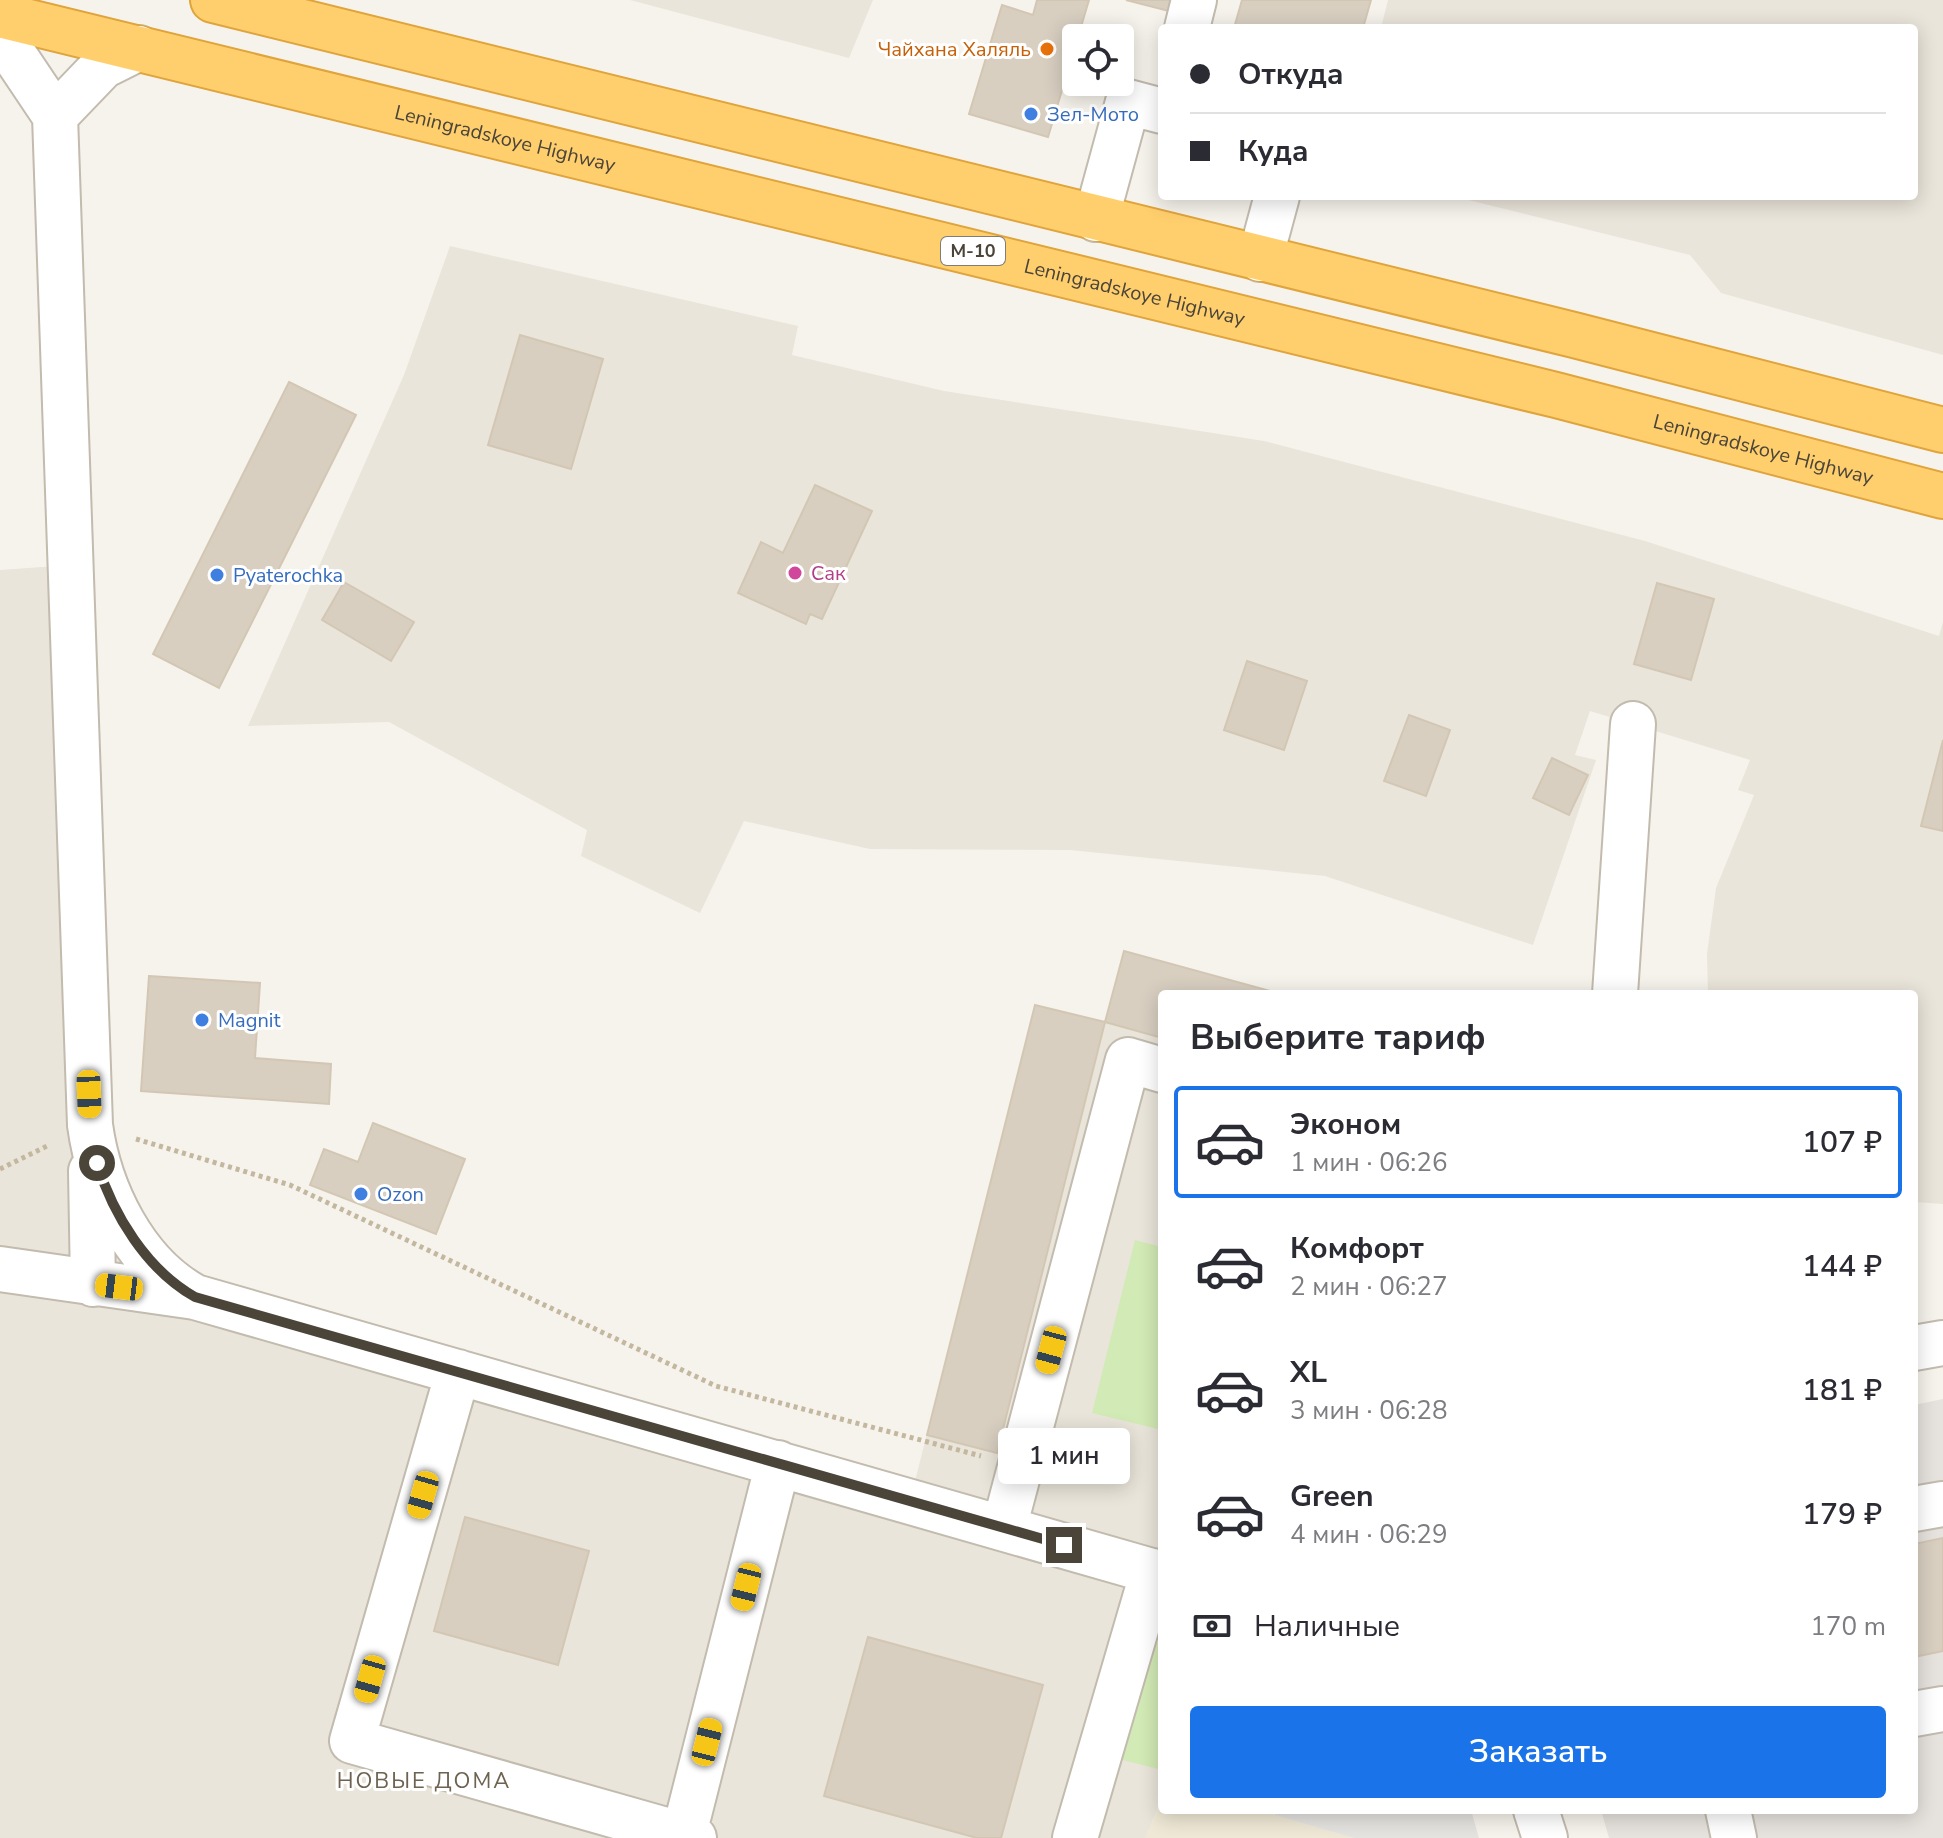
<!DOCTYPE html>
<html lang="ru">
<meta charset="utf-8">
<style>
:root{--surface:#fff;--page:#f2f2f3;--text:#2b2b33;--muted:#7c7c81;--line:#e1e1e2;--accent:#1a73e8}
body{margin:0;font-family:"Nunito Sans",sans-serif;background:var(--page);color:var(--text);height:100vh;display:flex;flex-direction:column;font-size:30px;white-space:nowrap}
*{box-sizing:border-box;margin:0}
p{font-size:26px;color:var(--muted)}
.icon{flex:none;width:44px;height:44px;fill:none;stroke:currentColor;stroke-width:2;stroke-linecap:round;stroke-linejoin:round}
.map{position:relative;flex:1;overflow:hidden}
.drawer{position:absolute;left:1158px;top:990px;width:760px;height:824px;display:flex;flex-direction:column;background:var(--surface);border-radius:8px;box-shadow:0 4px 20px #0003}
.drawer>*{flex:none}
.hud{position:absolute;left:1158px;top:24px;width:760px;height:176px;border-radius:8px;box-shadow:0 4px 20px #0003;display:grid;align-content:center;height:176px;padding:0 32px;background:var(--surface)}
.controls{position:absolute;left:1062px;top:24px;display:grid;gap:16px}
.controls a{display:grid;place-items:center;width:72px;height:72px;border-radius:8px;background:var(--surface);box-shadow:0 4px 20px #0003;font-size:40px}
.end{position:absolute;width:36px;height:36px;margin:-18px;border:10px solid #4b4439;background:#fff;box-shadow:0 0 0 4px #fff}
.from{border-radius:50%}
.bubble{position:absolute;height:56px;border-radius:8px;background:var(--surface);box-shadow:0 4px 20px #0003;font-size:26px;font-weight:600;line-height:56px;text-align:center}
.car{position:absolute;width:24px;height:48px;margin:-24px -12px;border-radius:10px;box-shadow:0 0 6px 2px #0007;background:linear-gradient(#f5c518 24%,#345 0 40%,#f5c518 0 76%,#345 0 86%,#f5c518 0)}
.hud b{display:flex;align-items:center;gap:28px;height:76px;font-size:30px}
.hud b+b{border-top:2px solid var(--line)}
.hud i{width:20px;height:20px;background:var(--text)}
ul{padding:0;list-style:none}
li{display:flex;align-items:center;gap:24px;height:112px;margin:0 16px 12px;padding:0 16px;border:4px solid transparent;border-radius:8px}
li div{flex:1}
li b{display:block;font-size:30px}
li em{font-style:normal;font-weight:600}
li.current{border-color:var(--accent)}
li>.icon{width:72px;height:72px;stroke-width:1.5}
h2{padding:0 32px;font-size:36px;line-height:96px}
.pay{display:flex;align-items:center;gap:20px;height:88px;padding:0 32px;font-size:30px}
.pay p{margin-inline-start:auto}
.primary-button{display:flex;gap:16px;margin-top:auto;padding:16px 32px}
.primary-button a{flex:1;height:92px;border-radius:8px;background:var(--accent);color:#fff;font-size:32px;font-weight:600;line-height:92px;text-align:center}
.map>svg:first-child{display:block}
.residential{fill:#eae5da}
.industrial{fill:#e6e2dd}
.education{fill:#efe8d6}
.green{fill:#d2eab5}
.parking{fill:#e5e3e0}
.building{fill:#d8cfc1;stroke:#d3c7b4;stroke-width:2}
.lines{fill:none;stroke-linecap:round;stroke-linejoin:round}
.minor-casing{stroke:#c2bbae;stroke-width:48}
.highway-casing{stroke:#e0a43c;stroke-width:48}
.path{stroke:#c4b79f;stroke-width:5;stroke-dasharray:4 4;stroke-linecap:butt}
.minor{stroke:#fff;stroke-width:44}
.highway{stroke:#ffcf6e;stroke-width:44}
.route{stroke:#4b4439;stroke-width:10}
.food-dot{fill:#e8710a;stroke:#fff;stroke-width:3}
.shop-dot{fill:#3f7fe0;stroke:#fff;stroke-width:3}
.hotel-dot{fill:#d1479c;stroke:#fff;stroke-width:3}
.labels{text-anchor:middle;stroke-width:6;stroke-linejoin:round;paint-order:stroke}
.shield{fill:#fff;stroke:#817c74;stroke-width:2}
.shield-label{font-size:18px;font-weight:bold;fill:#4b4439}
.food-label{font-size:20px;fill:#c56008;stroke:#fff;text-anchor:end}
.shop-label{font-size:20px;fill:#366cbe;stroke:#fff;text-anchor:start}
.street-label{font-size:20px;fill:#4b4439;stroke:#fff}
.hotel-label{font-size:20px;fill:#b23c85;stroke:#fff;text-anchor:start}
.neighbourhood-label{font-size:22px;letter-spacing:2px;fill:#6e6250;stroke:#fff}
</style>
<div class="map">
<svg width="1943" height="1838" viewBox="0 0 1943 1838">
<rect width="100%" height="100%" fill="#f6f3ec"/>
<!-- residential -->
<path class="residential" d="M630,0h243l-24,58z
M1388,0h555v355l-222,-62 -31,-38 -238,-59h462v-168h-533z
M450,246l348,80 -6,29 152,36 320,50 381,100 294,95 4,-14v582l-29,-2v-208h-206l-1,-40 9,-66 38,-93 -16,-5 12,-30 -160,-49 -15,44 21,5 -63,185 -208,-69 -255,-26 -200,-1 -126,-28 -44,92 -119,-57 6,-26 -198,-108 -141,4 156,-351z
M70,565l20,560 66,140 754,236 125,-496 70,17 19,-71 157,43h-119v803l-16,41h-1146v-1268z"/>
<!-- industrial -->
<path class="industrial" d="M1943,1399v439h-334l-8,-28h313v-405z"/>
<!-- education -->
<path class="education" d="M1162,1797v13h97l94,28h-207z"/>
<!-- green -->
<path class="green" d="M1135,1240l27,7v183l-70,-17z
M1142,1639l20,5v126l-51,-13z"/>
<!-- parking -->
<path class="parking" d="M1276,1810h195l8,28h-126l-78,-23z"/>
<!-- building -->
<path class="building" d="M1037,0h52l-41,137 -79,-23 33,-109 31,10z
M1126,0h46l-3,11z
M1242,0h129l-8,28h-129z
M520,335l83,24 -32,110 -83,-24z
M289,382l67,33 -137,273 -66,-34z
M815,485l57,26 -50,108 -12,-5 -4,10 -68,-31 23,-51 22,11z
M344,582l70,40 -23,39 -69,-41z
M1657,583l57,16 -23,81 -57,-16z
M1247,661l60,20 -23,69 -60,-20z
M1409,715l41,15 -24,66 -42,-15z
M1943,740v91l-22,-5z
M1552,758l36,17 -19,40 -36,-17z
M1124,951l157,43h-119v44l-57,-16z
M149,976l111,7 -5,75 76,6 -2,40 -188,-13z
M1035,1005l70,17 -108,431 -70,-18z
M373,1123l92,36 -29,75 -126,-49 14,-36 34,13z
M465,1517l124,34 -31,114 -124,-34z
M1943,1538v113l-29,6v-113z
M868,1637l175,48 -42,153h-24l-153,-42z"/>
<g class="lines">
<defs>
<path id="minor" d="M1187,28l7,-28
M0,34l55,82 35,1009c9,65 44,139 105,172l967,277
M55,116l48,-50 36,-18
M1096,219l32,-117 34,9
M1260,259l17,-63
M1615,994l18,-270
M91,1171l2,113
M0,1269l195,28
M1914,1348l29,-5
M458,1372l-106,369 342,97
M1914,1509l29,-5
M1004,1528l124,-468 34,10
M1914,1714l29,-5
M1536,1810l9,28
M1728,1810l6,28
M683,1838l95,-375
M1075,1838l78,-267"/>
<g id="highway">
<path d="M213,0l1361,335 369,95"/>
<path id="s1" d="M0,15l1556,380 387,101"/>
</g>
</defs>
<!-- minor casing -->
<use href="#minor" class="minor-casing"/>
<!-- highway casing -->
<use href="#highway" class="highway-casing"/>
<!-- path -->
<path class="path" d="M136,1139l154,46 426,201 265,70
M0,1169l49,-24"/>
<!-- minor -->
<use href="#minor" class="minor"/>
<!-- highway -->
<use href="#highway" class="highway"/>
</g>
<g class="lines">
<!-- route -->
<path class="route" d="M97,1163c16,52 50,107 98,134l869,248"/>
</g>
<!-- markers -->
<circle class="food-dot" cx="1047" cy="49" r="8"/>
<g class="shop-dot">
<circle cx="1031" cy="114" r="8"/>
<circle cx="217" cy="575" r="8"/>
<circle cx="202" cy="1020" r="8"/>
<circle cx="361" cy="1194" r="8"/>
</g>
<circle class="hotel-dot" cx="795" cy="573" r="8"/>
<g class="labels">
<!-- shield labels -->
<rect class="shield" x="941" y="237" width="64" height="28" rx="6"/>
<g class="shield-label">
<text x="973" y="257">М-10</text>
</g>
<!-- food labels -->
<g class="food-label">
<text x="1031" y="56">Чайхана Халяль</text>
</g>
<!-- shop labels -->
<g class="shop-label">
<text x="1047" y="121">Зел-Мото</text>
<text x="233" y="582">Pyaterochka</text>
<text x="218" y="1027">Magnit</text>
<text x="377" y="1201">Ozon</text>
</g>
<!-- street labels -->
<g class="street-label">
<text dy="7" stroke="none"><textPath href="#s1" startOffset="520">Leningradskoye Highway</textPath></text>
<text dy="7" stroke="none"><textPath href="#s1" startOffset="1168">Leningradskoye Highway</textPath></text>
<text dy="7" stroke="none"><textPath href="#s1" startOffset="1816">Leningradskoye Highway</textPath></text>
</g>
<!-- hotel labels -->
<g class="hotel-label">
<text x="811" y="580">Сак</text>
</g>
<!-- neighbourhood labels -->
<g class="neighbourhood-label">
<text x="424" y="1788">НОВЫЕ ДОМА</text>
</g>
</g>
</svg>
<div class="controls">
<a><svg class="icon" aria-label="locate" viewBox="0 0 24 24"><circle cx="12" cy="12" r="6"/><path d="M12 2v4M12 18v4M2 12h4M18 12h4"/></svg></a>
</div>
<i class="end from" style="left:97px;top:1163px"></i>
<i class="end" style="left:1064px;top:1545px"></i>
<div class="bubble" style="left:998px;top:1428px;width:132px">1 мин</div>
<i class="car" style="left:89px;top:1094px;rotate:178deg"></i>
<i class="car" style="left:119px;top:1287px;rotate:277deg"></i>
<i class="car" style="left:1051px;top:1350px;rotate:195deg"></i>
<i class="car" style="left:423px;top:1495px;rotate:196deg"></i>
<i class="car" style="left:746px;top:1587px;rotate:194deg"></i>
<i class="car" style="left:370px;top:1679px;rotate:196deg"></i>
<i class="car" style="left:707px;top:1742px;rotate:14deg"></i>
<div class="hud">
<b><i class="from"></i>Откуда</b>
<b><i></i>Куда</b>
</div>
<section class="drawer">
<h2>Выберите тариф</h2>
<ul>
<li class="current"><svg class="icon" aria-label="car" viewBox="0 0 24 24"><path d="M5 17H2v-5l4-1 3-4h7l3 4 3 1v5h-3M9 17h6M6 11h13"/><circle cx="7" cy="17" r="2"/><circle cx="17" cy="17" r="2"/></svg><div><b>Эконом</b><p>1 мин · 06:26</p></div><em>107 ₽</em></li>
<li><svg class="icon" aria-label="car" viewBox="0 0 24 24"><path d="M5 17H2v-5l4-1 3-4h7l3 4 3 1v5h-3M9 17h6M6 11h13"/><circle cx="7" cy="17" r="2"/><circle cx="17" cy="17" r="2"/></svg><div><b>Комфорт</b><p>2 мин · 06:27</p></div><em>144 ₽</em></li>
<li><svg class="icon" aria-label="car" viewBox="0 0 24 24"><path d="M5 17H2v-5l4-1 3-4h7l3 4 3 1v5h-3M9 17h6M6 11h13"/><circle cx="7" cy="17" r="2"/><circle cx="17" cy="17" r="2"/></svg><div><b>XL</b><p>3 мин · 06:28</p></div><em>181 ₽</em></li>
<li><svg class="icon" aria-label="car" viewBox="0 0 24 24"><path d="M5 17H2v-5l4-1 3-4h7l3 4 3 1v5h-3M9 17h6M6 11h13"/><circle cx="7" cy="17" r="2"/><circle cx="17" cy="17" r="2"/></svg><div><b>Green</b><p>4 мин · 06:29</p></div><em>179 ₽</em></li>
</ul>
<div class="pay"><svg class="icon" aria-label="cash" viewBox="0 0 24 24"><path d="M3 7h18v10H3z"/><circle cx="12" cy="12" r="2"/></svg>Наличные<p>170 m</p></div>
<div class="primary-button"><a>Заказать</a></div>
</section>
</div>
